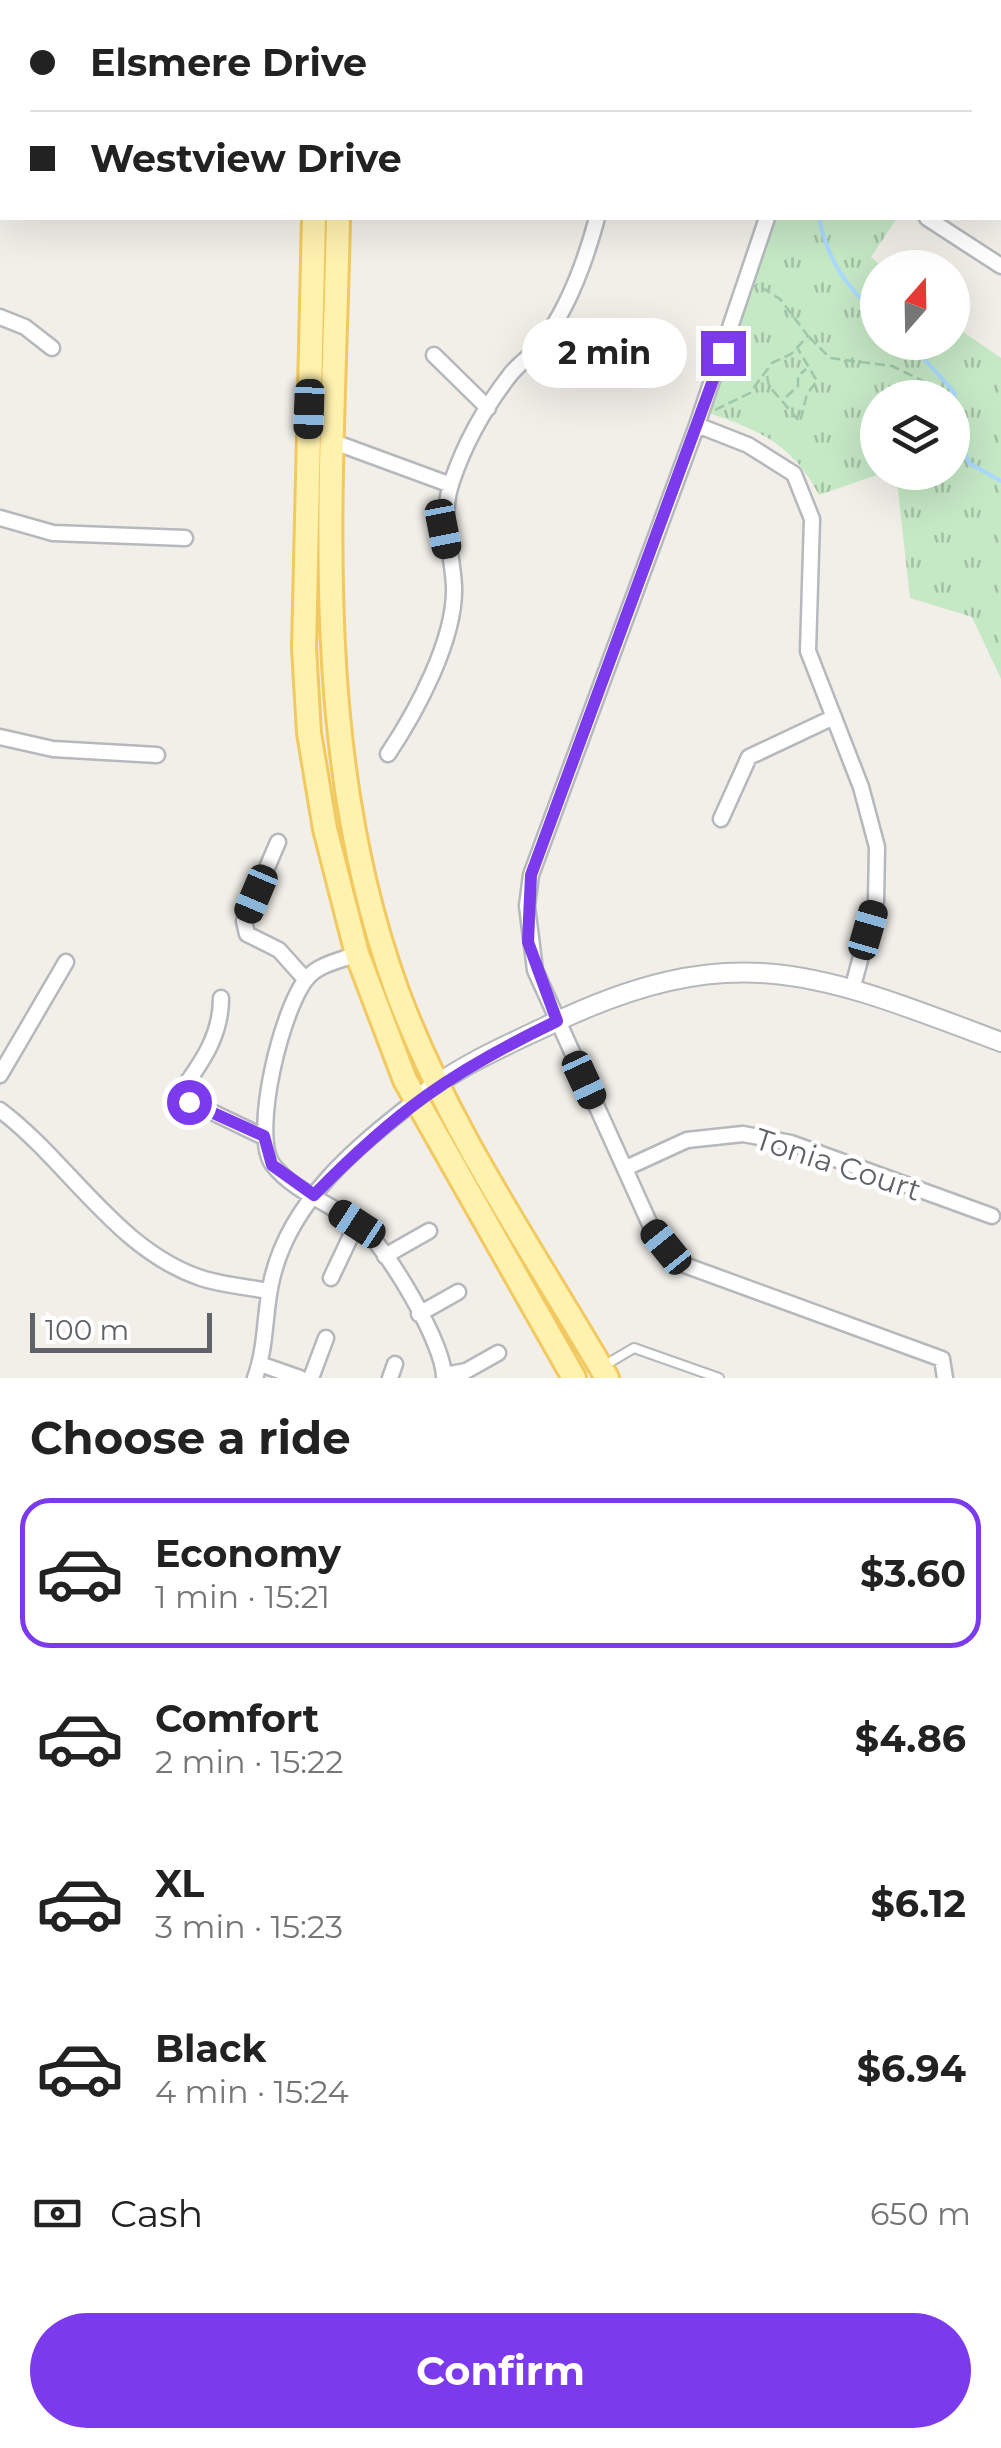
<!DOCTYPE html>
<meta charset="utf-8">
<style>
:root{--surface:#fff;--page:#f2f2f2;--text:#222;--muted:#767676;--line:#e0e0e0;--accent:#7c3aed}
body{margin:0;font-family:Montserrat,sans-serif;background:var(--page);color:var(--text);height:100vh;display:flex;flex-direction:column;font-size:38px;white-space:nowrap}
*{box-sizing:border-box;margin:0}
p{font-size:32px;color:var(--muted)}
.icon{flex:none;width:55px;height:55px;fill:none;stroke:currentColor;stroke-width:2;stroke-linecap:round;stroke-linejoin:round}
.map{position:relative;height:1378px;overflow:hidden}
.drawer{display:flex;flex-direction:column;background:var(--surface);flex:1}
.drawer>*{flex:none}
.banner{position:absolute;left:0px;top:0px;width:1002px;height:220px;box-shadow:0 10px 40px #0002;display:grid;align-content:center;height:220px;padding:0 30px;background:var(--surface)}
.needle{width:65px;rotate:20deg}
.controls{position:absolute;left:860px;top:250px;display:grid;gap:20px}
.controls a{display:grid;place-items:center;width:110px;height:110px;border-radius:50%;background:var(--surface);box-shadow:0 10px 40px #0002;font-size:50px}
.scale{position:absolute;left:30px;bottom:25px;width:182px;box-sizing:border-box;padding-left:10px;border:5px solid #5f6368;border-top:0;font-size:28px;line-height:35px;white-space:nowrap;color:#5f6368;-webkit-text-stroke:8px #fff;paint-order:stroke}
.end{position:absolute;width:45px;height:45px;margin:-22px;border:12px solid #7c3aed;background:#fff;box-shadow:0 0 0 5px #fff}
.from{border-radius:50%}
.bubble{position:absolute;height:70px;border-radius:35px;background:var(--surface);box-shadow:0 10px 40px #0002;font-size:32px;font-weight:700;line-height:70px;text-align:center}
.car{position:absolute;width:30px;height:60px;margin:-30px -15px;border-radius:12px;box-shadow:0 0 8px 2px #0007;background:linear-gradient(#222 24%,#8ab4d8 0 40%,#222 0 76%,#8ab4d8 0 86%,#222 0)}
.banner b{display:flex;align-items:center;gap:35px;height:95px;font-size:38px}
.banner b+b{border-top:2px solid var(--line)}
.banner i{width:25px;height:25px;background:var(--text)}
ul{padding:0;list-style:none}
li{display:flex;align-items:center;gap:30px;height:150px;margin:0 20px 15px;padding:0 10px;border:5px solid transparent;border-radius:30px}
li div{flex:1}
li b{display:block;font-size:38px}
li em{font-style:normal;font-weight:700}
li.selected{border-color:var(--accent)}
li>.icon{width:90px;height:90px;stroke-width:1.5}
h2{padding:0 30px;font-size:45px;line-height:120px}
.pay{display:flex;align-items:center;gap:25px;height:110px;padding:0 30px;font-size:38px}
.pay p{margin-inline-start:auto}
.primary-button{display:flex;gap:20px;margin-top:auto;padding:20px 30px}
.primary-button a{flex:1;height:115px;border-radius:60px;background:var(--accent);color:#fff;font-size:40px;font-weight:700;line-height:115px;text-align:center}
.map>svg:first-child{display:block}
.grass{fill:url(#grass-tufts)}
.lines{fill:none;stroke-linecap:round;stroke-linejoin:round}
.stream{stroke:#aadaff;stroke-width:4}
.service-casing{stroke:#b5b8bc;stroke-width:12}
.minor-casing{stroke:#b5b8bc;stroke-width:19}
.tertiary-casing{stroke:#b5b8bc;stroke-width:22}
.primary-casing{stroke:#f2c960;stroke-width:28}
.path{stroke:#9cc7a9;stroke-width:2.5;stroke-dasharray:10 5;stroke-linecap:butt}
.service{stroke:#fff;stroke-width:8}
.minor{stroke:#fff;stroke-width:14}
.tertiary{stroke:#fff;stroke-width:18}
.primary{stroke:#fff2af;stroke-width:22}
.route{stroke:#7c3aed;stroke-width:12}
.labels{text-anchor:middle;stroke-width:9;stroke-linejoin:round;paint-order:stroke}
.street-label{font-size:30px;fill:#5f6368;stroke:#fff}
</style>
<div class="map">
<svg width="1001" height="1378" viewBox="0 0 1001 1378">
<defs>
<pattern id="grass-tufts" width="24" height="20" patternUnits="userSpaceOnUse" patternTransform="scale(2.5)"><rect width="24" height="20" fill="#c5e8c5"/><path d="M3 7l-1-3M5 7V3M7 7l1-3M15 17l-1-3M17 17v-4M19 17l1-3" fill="none" stroke="#a3c0a4"/></pattern>
</defs>
<rect width="100%" height="100%" fill="#f1efe8"/>
<!-- grass -->
<path class="grass" d="M772,218h125l-26,39 11,10 -4,1v74h74l1,-17 48,33v321l-29,-62 -62,-19 -14,-125 56,-1v-74h-74v74l5,1 -64,22c-25,-49 -59,-65 -110,-82l58,-167z"/>
<g class="lines">
<!-- stream -->
<path class="stream" d="M808,0v2
M819,218c9,42 26,68 59,97
M909,342l45,50 4,42 11,29 32,18"/>
<defs>
<path id="service" d="M605,1365l29,-17 85,30"/>
<path id="minor" d="M28,0l9,2
M929,0l1,2
M58,2l1,-2
M220,2v-2
M443,2v-2
M611,2v-2
M1000,73l1,1
M0,204l2,-7
M767,218l-70,207 -166,450 -4,31 8,64 118,261 26,32 263,96 3,19
M927,218l74,48
M0,317l25,10 27,21
M434,355l54,53
M697,425l51,20 46,29 18,45 -4,132 53,136 16,60 -1,54 -23,85
M334,442l117,43
M0,518l53,15 132,5
M0,737l53,12 104,6
M388,754c28,-42 68,-115 66,-168 -2,-38 -15,-66 -2,-105 13,-38 33,-74 58,-106 9,-12 23,-20 32,-32 26,-35 44,-84 55,-125
M721,819l28,-62 85,-40
M278,842l-34,79 3,13 32,16 26,29
M357,954c-15,6 -37,10 -48,22 -26,26 -59,159 -36,189 21,27 61,40 88,61 26,22 84,119 83,152
M221,998c0,36 -17,61 -37,89l5,14 75,36
M0,1075l66,-113
M0,1110c68,51 117,140 201,168 21,7 46,9 68,13
M626,1168l61,-28 56,-6 48,9 201,73
M385,1256l44,-25
M331,1278l26,-55
M419,1314l39,-22
M260,1364l40,14
M445,1375l21,-4 32,-18
M255,1378c12,-33 9,-66 17,-99 18,-78 83,-131 143,-178
M311,1378l15,-40
M390,1378l5,-14"/>
<path id="tertiary" d="M429,1090c36,-27 80,-46 120,-65 187,-90 271,-51 452,17"/>
<path id="primary" d="M318,2v-2
M342,2v-2
M314,218l-10,430 5,85 16,96 32,125 48,126 169,298
M338,218c-5,259 -32,524 59,773 51,138 137,261 210,387"/>
</defs>
<!-- service casing -->
<use href="#service" class="service-casing"/>
<!-- minor casing -->
<use href="#minor" class="minor-casing"/>
<!-- tertiary casing -->
<use href="#tertiary" class="tertiary-casing"/>
<!-- primary casing -->
<use href="#primary" class="primary-casing"/>
<!-- path -->
<path class="path" d="M809,337l21,21 62,8 31,15 2,17
M767,376l2,10 31,36 7,-28 10,-13 -19,-32
M786,397l12,-11v-10l8,-7
M715,410l35,-17 22,-30 19,-9 17,-18 -28,-37 -24,-15"/>
<!-- service -->
<use href="#service" class="service"/>
<!-- minor -->
<use href="#minor" class="minor"/>
<!-- tertiary -->
<use href="#tertiary" class="tertiary"/>
<!-- primary -->
<use href="#primary" class="primary"/>
</g>
<g class="lines">
<!-- route -->
<path class="route" d="M189,1102l75,34 8,29 42,30c82,-84 137,-123 243,-174l-29,-79 3,-67 192,-522"/>
</g>
<g class="labels">
<!-- street labels -->
<g class="street-label">
<text transform="translate(838 1165) rotate(18)" y="10">Tonia Court</text>
</g>
</g>
</svg>
<div class="controls">
<a><svg class="needle" viewBox="-14 -14 28 28"><path d="M0-13l5 13h-10z" fill="#e53935"/><path d="M0 13l5-13h-10z" fill="#767676"/></svg></a>
<a><svg class="icon" aria-label="layers" viewBox="0 0 24 24"><path d="M12 4l9 5-9 5-9-5zM3 14l9 5 9-5"/></svg></a>
</div>
<div class="scale">100 m</div>
<i class="end from" style="left:189px;top:1102px"></i>
<i class="end" style="left:723px;top:353px"></i>
<div class="bubble" style="left:522px;top:318px;width:165px">2 min</div>
<i class="car" style="left:309px;top:409px;rotate:182deg"></i>
<i class="car" style="left:443px;top:529px;rotate:169deg"></i>
<i class="car" style="left:256px;top:894px;rotate:203deg"></i>
<i class="car" style="left:868px;top:930px;rotate:16deg"></i>
<i class="car" style="left:584px;top:1080px;rotate:155deg"></i>
<i class="car" style="left:357px;top:1224px;rotate:303deg"></i>
<i class="car" style="left:666px;top:1247px;rotate:321deg"></i>
<div class="banner">
<b><i class="from"></i>Elsmere Drive</b>
<b><i></i>Westview Drive</b>
</div>
</div>
<section class="drawer">
<h2>Choose a ride</h2>
<ul>
<li class="selected"><svg class="icon" aria-label="car" viewBox="0 0 24 24"><path d="M5 17H2v-5l4-1 3-4h7l3 4 3 1v5h-3M9 17h6M6 11h13"/><circle cx="7" cy="17" r="2"/><circle cx="17" cy="17" r="2"/></svg><div><b>Economy</b><p>1 min · 15:21</p></div><em>$3.60</em></li>
<li><svg class="icon" aria-label="car" viewBox="0 0 24 24"><path d="M5 17H2v-5l4-1 3-4h7l3 4 3 1v5h-3M9 17h6M6 11h13"/><circle cx="7" cy="17" r="2"/><circle cx="17" cy="17" r="2"/></svg><div><b>Comfort</b><p>2 min · 15:22</p></div><em>$4.86</em></li>
<li><svg class="icon" aria-label="car" viewBox="0 0 24 24"><path d="M5 17H2v-5l4-1 3-4h7l3 4 3 1v5h-3M9 17h6M6 11h13"/><circle cx="7" cy="17" r="2"/><circle cx="17" cy="17" r="2"/></svg><div><b>XL</b><p>3 min · 15:23</p></div><em>$6.12</em></li>
<li><svg class="icon" aria-label="car" viewBox="0 0 24 24"><path d="M5 17H2v-5l4-1 3-4h7l3 4 3 1v5h-3M9 17h6M6 11h13"/><circle cx="7" cy="17" r="2"/><circle cx="17" cy="17" r="2"/></svg><div><b>Black</b><p>4 min · 15:24</p></div><em>$6.94</em></li>
</ul>
<div class="pay"><svg class="icon" aria-label="cash" viewBox="0 0 24 24"><path d="M3 7h18v10H3z"/><circle cx="12" cy="12" r="2"/></svg>Cash<p>650 m</p></div>
<div class="primary-button"><a>Confirm</a></div>
</section>
